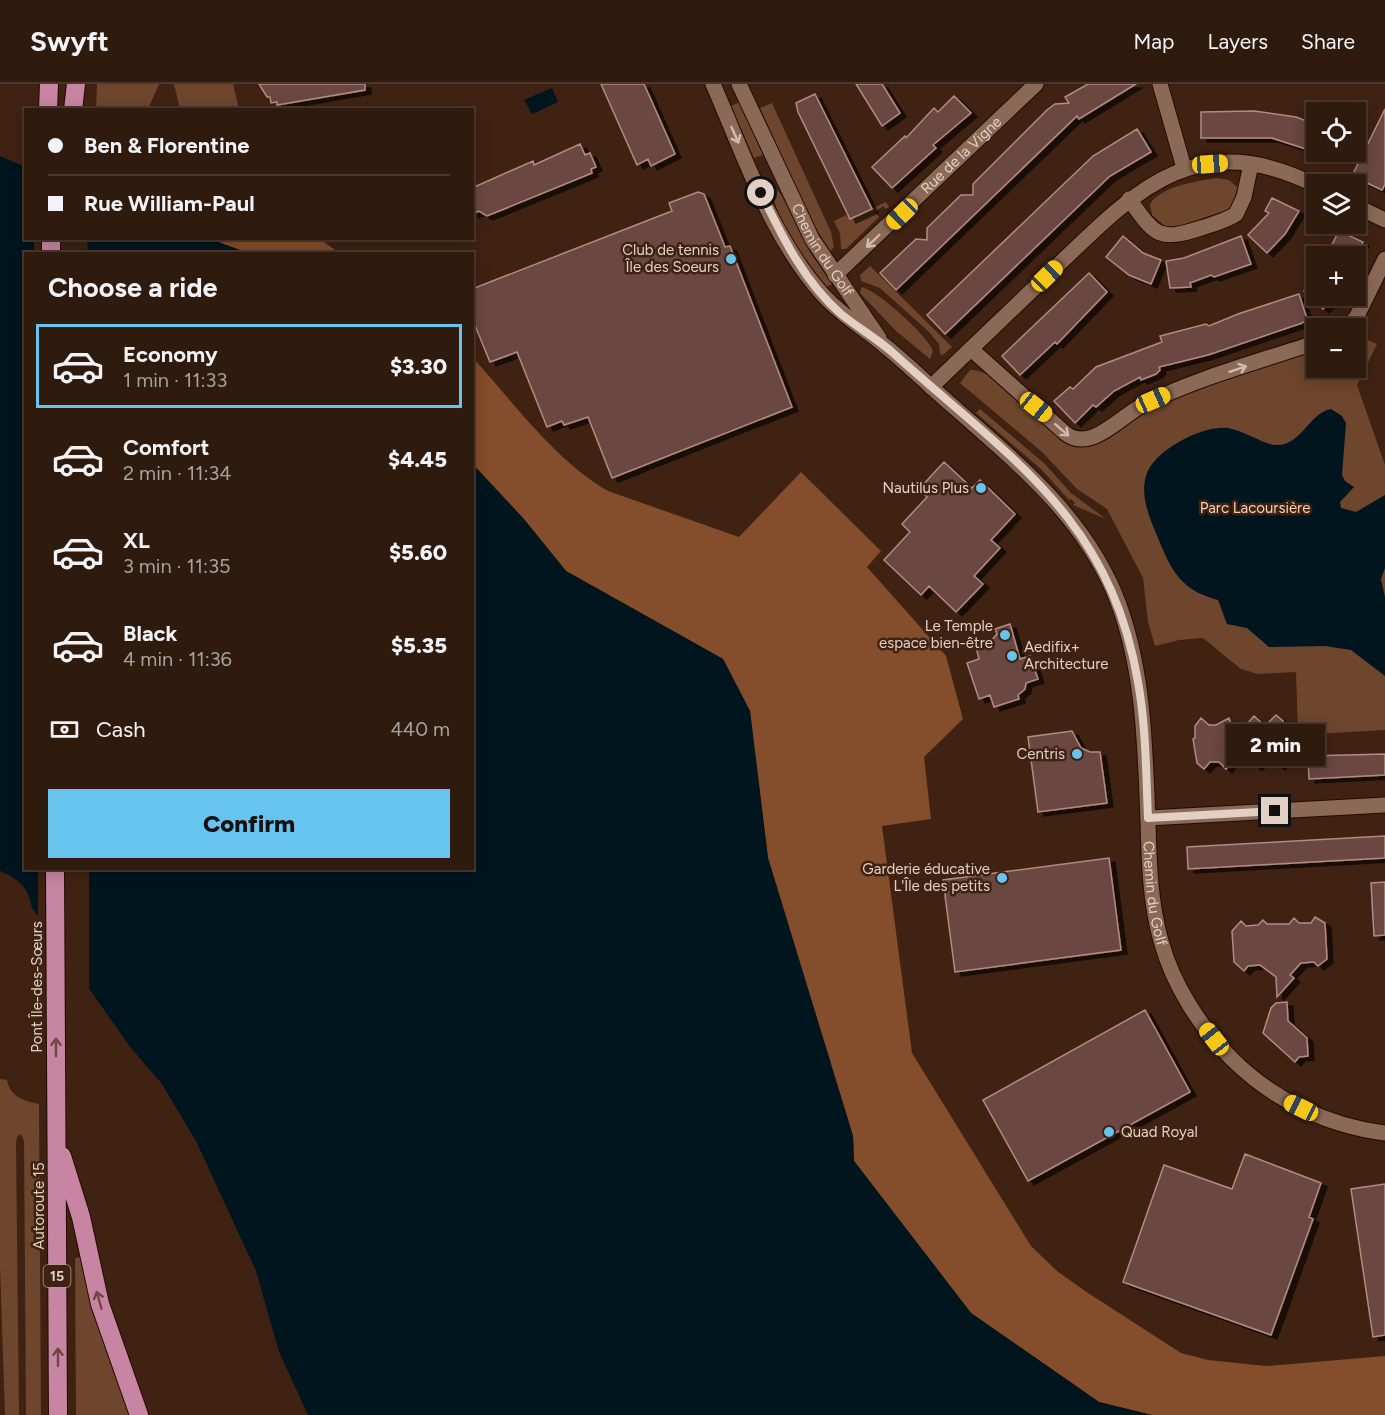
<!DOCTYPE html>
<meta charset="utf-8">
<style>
:root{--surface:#2f1a0e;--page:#3b271c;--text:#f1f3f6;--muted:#a7a19e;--line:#4a382e;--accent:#67c4ef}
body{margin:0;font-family:Figtree,sans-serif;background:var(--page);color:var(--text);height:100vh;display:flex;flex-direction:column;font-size:22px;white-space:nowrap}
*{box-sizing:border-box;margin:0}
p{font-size:20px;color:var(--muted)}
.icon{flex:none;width:33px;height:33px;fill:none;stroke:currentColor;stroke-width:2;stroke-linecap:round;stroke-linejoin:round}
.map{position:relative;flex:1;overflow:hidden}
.drawer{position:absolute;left:24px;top:168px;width:450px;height:618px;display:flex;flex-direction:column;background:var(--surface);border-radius:0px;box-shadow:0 3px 15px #0003,0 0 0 2px var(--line)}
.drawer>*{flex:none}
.hud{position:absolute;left:24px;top:24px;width:450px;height:132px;border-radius:0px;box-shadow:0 3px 15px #0003,0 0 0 2px var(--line);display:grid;align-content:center;height:132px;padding:0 24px;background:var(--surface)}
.fabs{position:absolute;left:1306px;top:18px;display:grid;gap:12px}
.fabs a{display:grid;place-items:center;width:60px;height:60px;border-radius:0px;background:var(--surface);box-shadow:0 3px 15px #0003,0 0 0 2px var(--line);font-size:30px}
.end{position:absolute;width:27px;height:27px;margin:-14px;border:8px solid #e3d0c5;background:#111;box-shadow:0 0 0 3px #111}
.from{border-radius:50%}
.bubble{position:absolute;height:42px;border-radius:0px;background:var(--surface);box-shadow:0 3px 15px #0003,0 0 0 2px var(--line);font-size:20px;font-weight:800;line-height:42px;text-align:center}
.car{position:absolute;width:18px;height:36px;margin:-18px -9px;border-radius:8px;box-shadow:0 0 4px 2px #0007;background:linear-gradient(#f5c518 24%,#345 0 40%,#f5c518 0 76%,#345 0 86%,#f5c518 0)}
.hud b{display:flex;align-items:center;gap:21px;height:57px;font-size:22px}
.hud b+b{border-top:2px solid var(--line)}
.hud i{width:15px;height:15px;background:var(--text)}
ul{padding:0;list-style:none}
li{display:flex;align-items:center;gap:18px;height:84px;margin:0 12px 9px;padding:0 12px;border:3px solid transparent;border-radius:0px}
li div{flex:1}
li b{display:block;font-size:22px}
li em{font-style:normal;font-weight:800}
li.active{border-color:var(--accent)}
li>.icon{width:54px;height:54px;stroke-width:1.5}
h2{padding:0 24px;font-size:27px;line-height:72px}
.pay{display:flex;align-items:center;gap:15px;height:66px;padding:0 24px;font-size:22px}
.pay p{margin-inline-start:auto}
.cta{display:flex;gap:12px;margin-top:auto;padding:12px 24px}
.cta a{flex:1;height:69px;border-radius:0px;background:var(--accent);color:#111;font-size:24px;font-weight:800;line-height:69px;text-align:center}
header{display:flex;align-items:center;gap:36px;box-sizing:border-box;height:84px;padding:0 30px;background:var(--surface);border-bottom:2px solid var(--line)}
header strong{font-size:28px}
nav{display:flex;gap:33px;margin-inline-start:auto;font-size:21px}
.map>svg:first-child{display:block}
.green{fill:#6e452d}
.forest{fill:#844d2b}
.water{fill:#01151f}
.pier{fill:#3f2212}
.building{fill:#6a4640;stroke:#b38b83;stroke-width:1.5;filter:url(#shadow)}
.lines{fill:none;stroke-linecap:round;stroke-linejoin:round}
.minor-casing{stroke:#240b00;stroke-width:17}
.highway-casing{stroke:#240b00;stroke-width:20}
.minor{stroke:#8b6957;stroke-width:15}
.highway{stroke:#c785a3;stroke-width:18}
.oneway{stroke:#d1bbaf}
.oneway2{stroke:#6f4545}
.route{stroke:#e3d0c5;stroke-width:8}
.poi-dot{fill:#67c4ef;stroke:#3f2212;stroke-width:2}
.labels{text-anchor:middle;stroke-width:5;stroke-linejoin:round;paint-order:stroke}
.shield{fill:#3f2212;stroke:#b29c8f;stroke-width:1.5}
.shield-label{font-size:14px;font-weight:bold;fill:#e3d0c5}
.street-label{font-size:15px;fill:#e3d0c5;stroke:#3f2212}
.poi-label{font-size:15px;fill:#e3d0c5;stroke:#3f2212;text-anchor:end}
.park-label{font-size:15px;fill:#f3d0bc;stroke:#3f2212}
</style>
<header>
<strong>Swyft</strong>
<nav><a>Map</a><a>Layers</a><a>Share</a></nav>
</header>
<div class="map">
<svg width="1385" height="1331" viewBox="0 0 1385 1331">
<defs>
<filter id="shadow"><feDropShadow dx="6" dy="4" stdDeviation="0" flood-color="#0009"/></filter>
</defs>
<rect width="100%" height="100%" fill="#3f2212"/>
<!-- green -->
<path class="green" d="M97,0h62l-11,25h-52z
M174,0h59l6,25h-59z
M740,18l23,53 -9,3 -23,-52z
M772,19l59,129 3,15 -4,4 -19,-31 -51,-112z
M1216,94l13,2 9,8 -8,21 -57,19h-6l-15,-13 -2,-11c13,-19 46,-22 66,-26z
M774,102l8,10 28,56 22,32 -5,3c-20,-24 -52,-67 -56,-100z
M886,118l3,5 -3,2 -3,-3 -8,6 4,5 -33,32h-5l-1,-16 -6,-12 12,-6 4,4z
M870,182l82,81 -9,8 -3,-1 -1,-10 -10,-12 -49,-44 -19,-7 -1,-6z
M862,203c16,4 66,49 71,64l-3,8 -35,-29 -35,-37z
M1359,252l18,8 -20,41 28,80v265l-87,5 -2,-63 -38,2 -17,-5 -38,-31 -24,2 -24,6 -7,-24 -5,-44 -36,-69 -30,-20 -35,-37 -82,-69 10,-13c31,-3 83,79 121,75l57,-35 28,-13 141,-47v18h39v-31z
M980,325l65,55 26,29 35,26 -33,-14 2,-2 -4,-4 -2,1 -28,-31 -65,-56z
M0,995l7,1c3,16 16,21 32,24l2,311h-15l-2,-274 -3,-7 -4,3 -1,6 3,272h-14l-5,-149z
M83,1173l49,158h-56l-1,-157z"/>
<!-- forest -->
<path class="forest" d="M210,155h110l19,14h-91z
M473,274c41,45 82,102 135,133l131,46 62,-65 80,79 -14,16 79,89 17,63 -39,38 7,62 -49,7 30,227 119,193 26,25 28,20 96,62 27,7 58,6 119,-10v59h-233l-53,-13 -128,-89 -117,-152 -1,-25 -85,-278 -18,-147 -27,-52 -157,-88 -43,-53 -50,-54z"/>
<!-- water -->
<path class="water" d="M552,4l6,14 -26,12 -8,-14z
M0,72l25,11 1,71 184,1 38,14 -222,1v614h446l1,-403 50,53 43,53 157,88 27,52 18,147 85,278 1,25 117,152 128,89 53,13h-844l-29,-63 -23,-81 -59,-128 -35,-59 -31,-36 -99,-140c-4,-21 -13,-29 -32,-37z
M1331,325l11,7 4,7 -4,52 3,6 9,6 -14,15 1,6 15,4 29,-17v73l-4,11 4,18v79l-34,-26 -26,-4 -56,1 -22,-19 -20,-4 -9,-24c-37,-10 -46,-28 -60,-62 -8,-19 -18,-41 -12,-62 7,-26 57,-51 82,-48 16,3 33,15 47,17 26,2 34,-32 56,-36z"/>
<!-- pier -->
<path class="pier" d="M34,155h54l-1,14h-53z
M38,785h51v123l-51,-70z"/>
<!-- building -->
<path class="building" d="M259,0h106v6l-88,15v-3l-6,1 -1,-6h-3z
M601,0h43l31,70 -24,12 -3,-7 -11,6z
M856,0h26l18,29 -18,13z
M1088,0h48l-57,35 -2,-3 -181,174 -16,-17 36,-34 11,1v-12l34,-33h12v-11l74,-74 8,-6 14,-1 -4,-6z
M815,10l57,115 -22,10 -52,-107 -2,-9z
M954,12l17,17 -38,32 3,3 -44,40 -20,-21 33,-31 1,2 28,-30 4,4z
M1385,25v75l-3,6 -30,-14z
M1201,28l53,-1 42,6 21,8v13l-5,13 -40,-13h-71z
M1137,45l14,23 -41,24 -165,158 -18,-19 166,-159z
M580,60l5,11 5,-2 6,14 -5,2 1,4 -105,43 -8,-5 -7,3v-26l61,-27 1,4z
M698,108l6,2 21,53 5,-1 62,161 -180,71 -24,-61 -24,8 -2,-4 -15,6 -30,-75 -27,10 -18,-44v-29l200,-78 -3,-8z
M1272,114l27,13 -14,23 -18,19 -19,-18 21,-22 -4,-2z
M1339,147l24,11 -7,14h-30z
M1123,152l20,17 18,7 -10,24 -22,-9 -23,-18z
M1241,152l10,28 -37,13 -3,-2 -21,8 1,4 -21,1 -4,-27 18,-3z
M1089,189l18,19 -50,52 -2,-2 -35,33 -18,-19z
M1317,194v18h20l-14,13 -19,-18z
M1299,210l8,25 -5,4 -94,32 -49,12 1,3 -4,4 -15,6 -1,-3 -26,14 -18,16 -3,-2 -18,18 -21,-22 16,-14 3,2 23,-22 66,-25 -2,-6 46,-12 3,2 29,-12z
M944,378l28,26 8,-8 35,34 -24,26 9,8 -26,28 9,8 -27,28 -27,-26 -8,9 -37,-35 26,-28 -8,-8 25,-27 -8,-8z
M1010,540l10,35 10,-3 8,23 -12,4 -1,6 -7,6 1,4 -25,8 -4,-12 -11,4 -12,-36 12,-4 -3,-12 14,-5 7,-8 -2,-5z
M1276,631l7,6 5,25h-3l1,12 -7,8 -12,-11 -11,12 -7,-7 -17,1 -6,8 -7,-7h-9l-6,7 -7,-6 -4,-24 2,-1v-12l6,-8 8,7h7l13,-7 2,6h16l7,-8 11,10z
M1072,647l9,17 9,4h10l7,51 -69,9 -10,-75z
M1385,670v21l-76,4 -1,-23z
M1385,752v22l-197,11 -1,-22z
M1109,774l12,92 -166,22 -12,-92z
M1385,798v53l-11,1 -3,-53z
M1315,833l10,6 2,36 -9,7 -4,-4 -13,1 -11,12 4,3 -17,19 -1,-20 -16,-12 -12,1 -4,5 -10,-9 -2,-31 9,-10 5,5 12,-1 5,-5 4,4h22l5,-6 5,5h12z
M1287,918l1,19 19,17 1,18 -9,1 -4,5 -32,-29 8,-25 5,-5z
M1145,926l45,82 -162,89 -45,-81z
M1245,1070l76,29 -12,34 4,2 -42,116 -148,-53 41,-117 68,24z
M1385,1100v151l-12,2 -22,-148z"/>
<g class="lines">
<defs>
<g id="minor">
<path id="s1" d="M713,0c31,71 58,153 110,211 19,21 41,33 62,51 24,19 46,42 70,62 62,55 125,105 159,184 30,72 31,153 34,230 1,39 2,80 13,119 12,44 39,86 71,118 41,41 96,67 153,74"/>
<path id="s2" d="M739,0l73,155 67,99"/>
<path d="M1160,0l24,84"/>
<path d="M1129,115c26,36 29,43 72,29 12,-4 25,-7 35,-14l8,-17 7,-33"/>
<path d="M1356,122l29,14"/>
<path id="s3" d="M835,191l201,-191"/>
<path d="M1348,244l9,-12 28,-57"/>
<path d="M971,265l94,84c25,20 54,-15 76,-27 55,-28 117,-44 176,-64"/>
<path d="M931,303c41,-39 81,-78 122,-117 83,-80 142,-145 264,-84"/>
<path d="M1148,734l237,-13"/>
</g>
<path id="highway" d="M48,26l1,-26
M73,26l3,-26
M51,154v16
M55,784l3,547
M62,1072l19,61 19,87 39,111"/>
</defs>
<!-- minor casing -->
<use href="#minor" class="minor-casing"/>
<!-- highway casing -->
<use href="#highway" class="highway-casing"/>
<!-- minor -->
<use href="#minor" class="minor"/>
<!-- highway -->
<use href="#highway" class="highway"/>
</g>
<!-- one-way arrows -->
<defs><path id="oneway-shaft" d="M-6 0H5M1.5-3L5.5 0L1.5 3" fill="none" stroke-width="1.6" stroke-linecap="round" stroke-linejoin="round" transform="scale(1.5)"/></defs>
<g class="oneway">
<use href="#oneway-shaft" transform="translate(735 51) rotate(66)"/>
<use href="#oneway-shaft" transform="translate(873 157) rotate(136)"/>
<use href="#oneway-shaft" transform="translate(1238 285) rotate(-19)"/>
<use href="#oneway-shaft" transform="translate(1062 346) rotate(41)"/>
</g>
<g class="oneway2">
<use href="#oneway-shaft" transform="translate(56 963) rotate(-90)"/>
<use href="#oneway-shaft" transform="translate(99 1216) rotate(-106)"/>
<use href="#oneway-shaft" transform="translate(58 1273) rotate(-90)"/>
</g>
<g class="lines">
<!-- route -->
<path class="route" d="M761,109c21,43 43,89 80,121 16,13 35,24 51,38 115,104 218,164 246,330 8,44 8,91 10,136l127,-7"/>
</g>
<!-- markers -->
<g class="poi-dot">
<circle cx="731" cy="175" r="6"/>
<circle cx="981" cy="404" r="6"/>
<circle cx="1005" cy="551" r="6"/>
<circle cx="1012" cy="572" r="6"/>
<circle cx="1077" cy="670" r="6"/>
<circle cx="1002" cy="794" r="6"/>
<circle cx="1109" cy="1048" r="6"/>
</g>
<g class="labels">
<!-- shield labels -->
<rect class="shield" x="43.5" y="1181" width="27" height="22" rx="4.5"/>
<g class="shield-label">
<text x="57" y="1197">15</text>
</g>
<!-- street labels -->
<g class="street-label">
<text dy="5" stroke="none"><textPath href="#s3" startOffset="174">Rue de la Vigne</textPath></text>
<text dy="5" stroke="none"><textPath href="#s2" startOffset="186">Chemin du Golf</textPath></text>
<text dy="5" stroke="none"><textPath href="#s1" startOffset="964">Chemin du Golf</textPath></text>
<text transform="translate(37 903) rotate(-90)" y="5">Pont Île-des-Sœurs</text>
<text transform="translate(39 1122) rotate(-90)" y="5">Autoroute 15</text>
</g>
<!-- poi labels -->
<g class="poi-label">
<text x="719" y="171">Club de tennis<tspan x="719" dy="17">Île des Soeurs</tspan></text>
<text x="969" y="409">Nautilus Plus</text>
<text x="993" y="547">Le Temple<tspan x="993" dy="17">espace bien-être</tspan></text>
<text x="1024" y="568" text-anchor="start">Aedifix+<tspan x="1024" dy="17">Architecture</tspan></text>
<text x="1065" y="675">Centris</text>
<text x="990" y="790">Garderie éducative<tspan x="990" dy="17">L'Île des petits</tspan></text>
<text x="1121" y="1053" text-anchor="start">Quad Royal</text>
</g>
<!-- park labels -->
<g class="park-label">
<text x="1255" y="429">Parc Lacoursière</text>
</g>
</g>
</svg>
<div class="fabs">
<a><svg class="icon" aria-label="locate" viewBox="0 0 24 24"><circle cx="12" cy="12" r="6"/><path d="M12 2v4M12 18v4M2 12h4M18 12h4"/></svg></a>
<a><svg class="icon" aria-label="layers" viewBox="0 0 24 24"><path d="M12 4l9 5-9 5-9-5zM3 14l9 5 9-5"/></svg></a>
<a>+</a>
<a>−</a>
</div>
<i class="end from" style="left:761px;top:109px"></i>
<i class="end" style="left:1275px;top:727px"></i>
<div class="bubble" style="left:1226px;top:640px;width:99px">2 min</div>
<i class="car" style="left:1210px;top:80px;rotate:86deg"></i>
<i class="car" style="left:902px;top:130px;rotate:226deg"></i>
<i class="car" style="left:1047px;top:192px;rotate:46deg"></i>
<i class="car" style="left:1153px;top:316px;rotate:66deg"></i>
<i class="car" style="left:1036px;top:323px;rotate:129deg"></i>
<i class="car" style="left:1214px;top:955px;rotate:322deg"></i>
<i class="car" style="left:1301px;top:1024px;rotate:296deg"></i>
<div class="hud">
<b><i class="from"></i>Ben &amp; Florentine</b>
<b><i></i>Rue William-Paul</b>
</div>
<section class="drawer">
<h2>Choose a ride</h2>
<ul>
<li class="active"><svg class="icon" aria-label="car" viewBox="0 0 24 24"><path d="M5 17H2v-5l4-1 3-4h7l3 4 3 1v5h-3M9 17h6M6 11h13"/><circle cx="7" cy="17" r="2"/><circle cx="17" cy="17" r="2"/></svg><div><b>Economy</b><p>1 min · 11:33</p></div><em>$3.30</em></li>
<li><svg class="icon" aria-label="car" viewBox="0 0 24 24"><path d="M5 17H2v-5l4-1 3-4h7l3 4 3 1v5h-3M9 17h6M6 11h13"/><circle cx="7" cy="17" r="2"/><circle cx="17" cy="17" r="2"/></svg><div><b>Comfort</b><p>2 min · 11:34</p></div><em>$4.45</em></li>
<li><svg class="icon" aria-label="car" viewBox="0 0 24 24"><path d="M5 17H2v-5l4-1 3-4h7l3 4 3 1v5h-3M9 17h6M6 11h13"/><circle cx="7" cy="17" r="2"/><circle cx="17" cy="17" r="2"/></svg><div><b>XL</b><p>3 min · 11:35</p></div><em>$5.60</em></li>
<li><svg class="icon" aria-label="car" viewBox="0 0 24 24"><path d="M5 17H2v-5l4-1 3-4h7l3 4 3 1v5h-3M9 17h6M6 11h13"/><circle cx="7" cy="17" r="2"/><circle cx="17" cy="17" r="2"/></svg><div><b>Black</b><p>4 min · 11:36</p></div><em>$5.35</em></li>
</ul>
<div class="pay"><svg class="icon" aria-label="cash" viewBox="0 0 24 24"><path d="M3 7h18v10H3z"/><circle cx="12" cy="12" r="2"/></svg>Cash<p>440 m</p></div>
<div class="cta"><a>Confirm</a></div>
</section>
</div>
